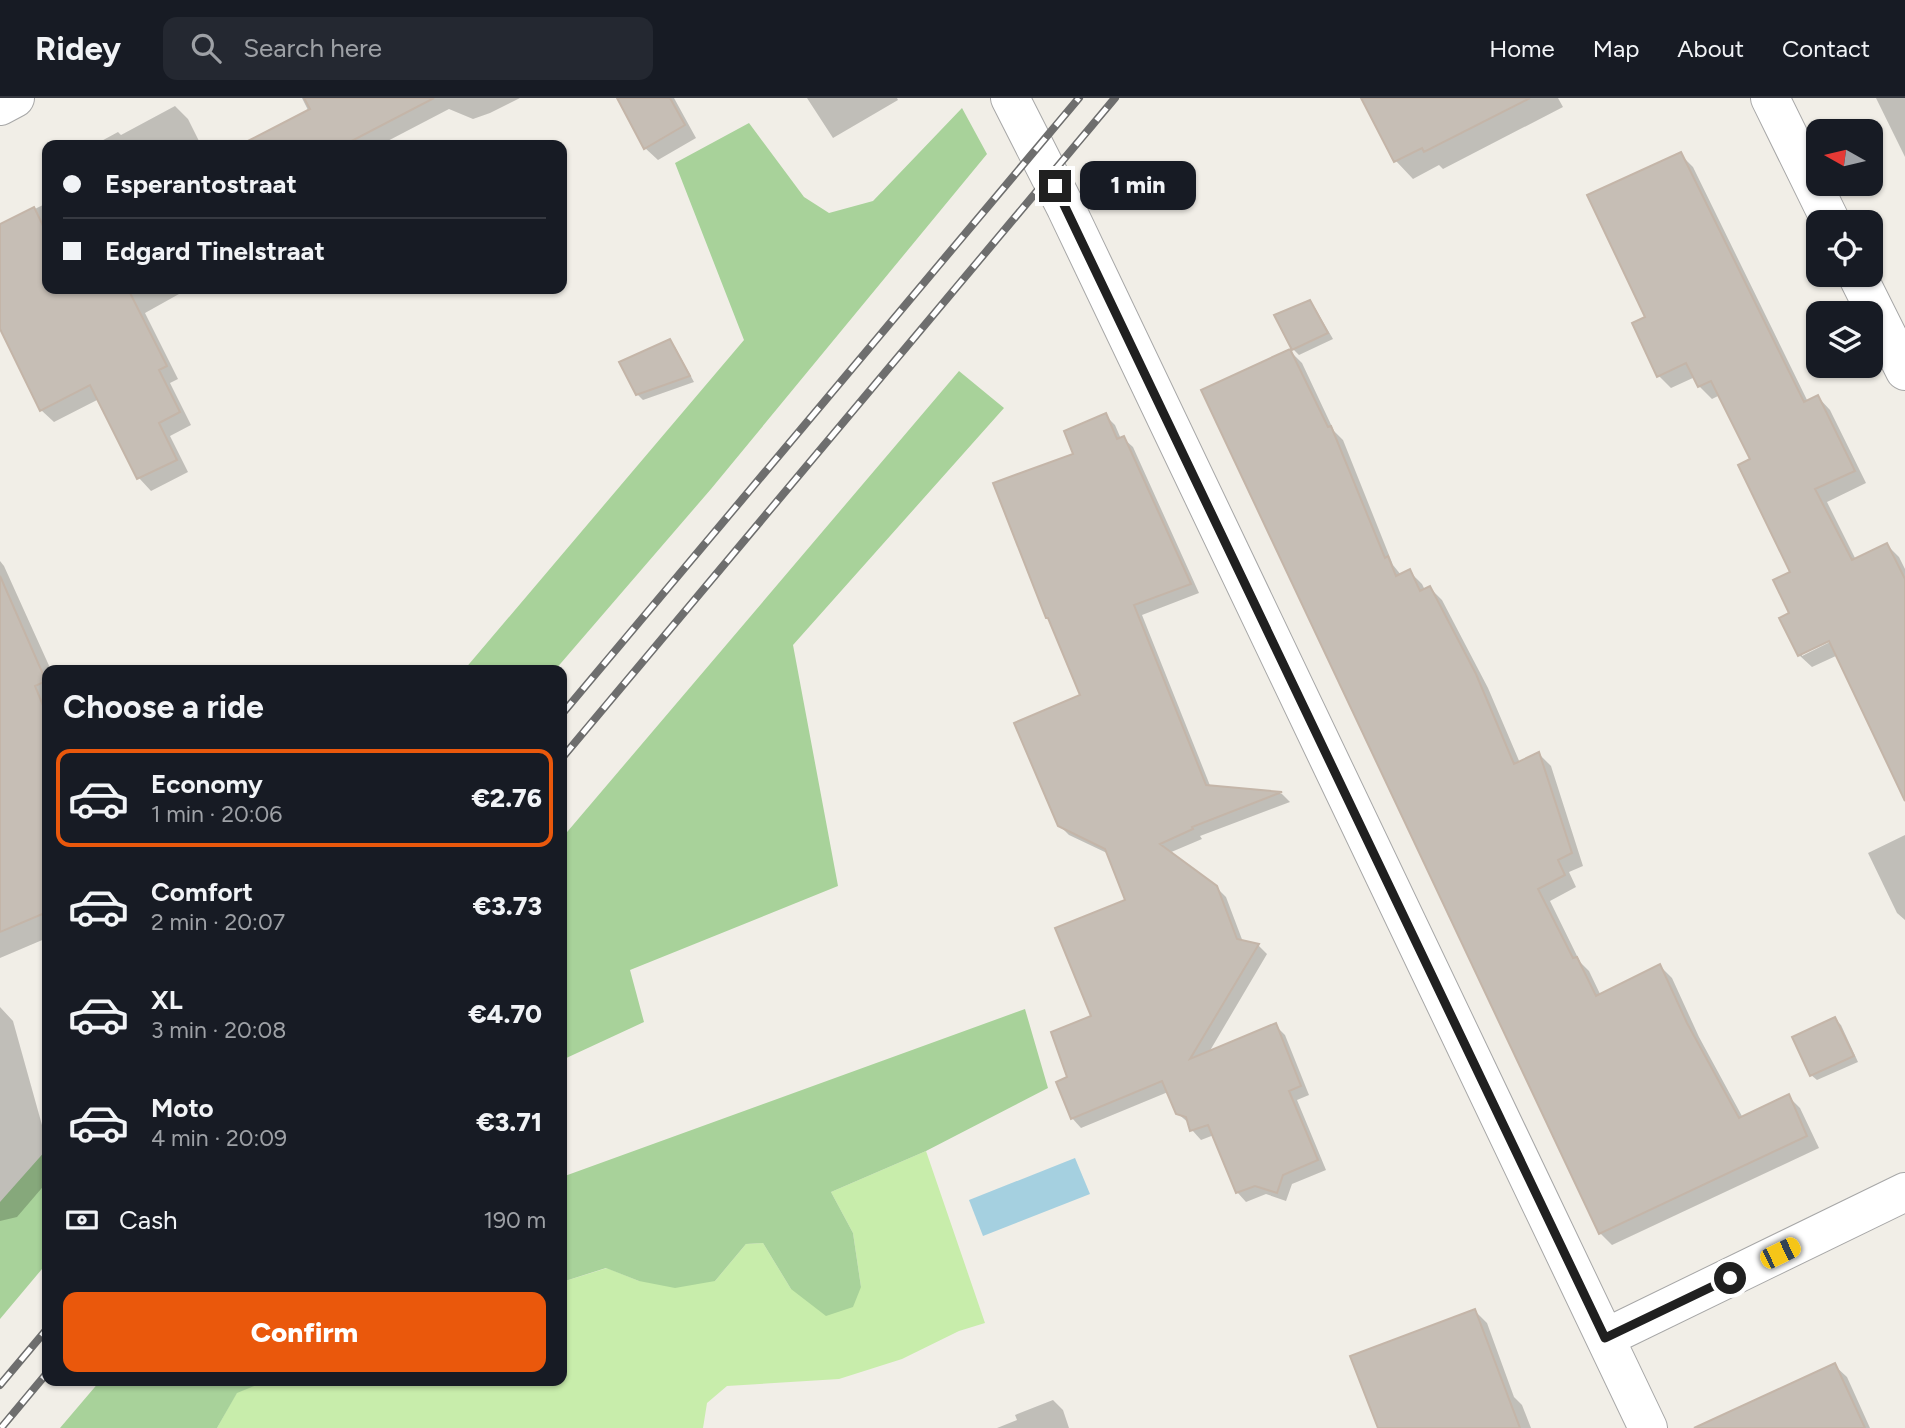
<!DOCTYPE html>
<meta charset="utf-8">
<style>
:root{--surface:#171b24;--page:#242831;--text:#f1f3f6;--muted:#9ea1a6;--line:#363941;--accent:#ea580c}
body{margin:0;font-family:Figtree,sans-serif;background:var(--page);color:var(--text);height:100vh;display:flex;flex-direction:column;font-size:26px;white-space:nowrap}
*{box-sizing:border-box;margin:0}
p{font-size:23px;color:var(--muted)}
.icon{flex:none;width:38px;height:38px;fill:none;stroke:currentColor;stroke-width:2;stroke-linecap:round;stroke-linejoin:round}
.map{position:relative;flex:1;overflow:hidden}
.drawer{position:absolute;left:42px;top:567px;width:525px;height:721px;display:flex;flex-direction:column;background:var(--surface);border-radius:14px;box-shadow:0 2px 5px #0004}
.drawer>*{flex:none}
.top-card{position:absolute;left:42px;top:42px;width:525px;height:154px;border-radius:14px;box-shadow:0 2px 5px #0004;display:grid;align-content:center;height:154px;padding:0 21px;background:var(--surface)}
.needle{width:46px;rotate:278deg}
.buttons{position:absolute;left:1806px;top:21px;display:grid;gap:14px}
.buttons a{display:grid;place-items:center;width:77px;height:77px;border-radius:14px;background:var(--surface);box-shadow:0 2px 5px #0004;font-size:35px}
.end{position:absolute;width:32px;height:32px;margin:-16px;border:9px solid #202020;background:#fff;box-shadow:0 0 0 4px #fff}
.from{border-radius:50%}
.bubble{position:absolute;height:49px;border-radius:14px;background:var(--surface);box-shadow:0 2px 5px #0004;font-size:23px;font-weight:800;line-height:49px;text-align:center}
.car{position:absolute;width:21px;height:42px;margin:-21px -10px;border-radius:9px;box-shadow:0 0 5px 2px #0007;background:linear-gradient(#f5c518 24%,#345 0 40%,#f5c518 0 76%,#345 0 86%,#f5c518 0)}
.top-card b{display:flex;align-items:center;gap:24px;height:66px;font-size:26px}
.top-card b+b{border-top:2px solid var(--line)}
.top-card i{width:18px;height:18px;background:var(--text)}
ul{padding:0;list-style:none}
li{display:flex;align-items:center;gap:21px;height:98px;margin:0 14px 10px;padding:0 7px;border:4px solid transparent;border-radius:14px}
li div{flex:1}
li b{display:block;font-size:26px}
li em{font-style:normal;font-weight:800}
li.on{border-color:var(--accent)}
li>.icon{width:63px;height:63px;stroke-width:1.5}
h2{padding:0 21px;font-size:32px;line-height:84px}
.pay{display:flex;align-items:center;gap:18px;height:77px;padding:0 21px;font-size:26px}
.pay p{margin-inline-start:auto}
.action{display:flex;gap:14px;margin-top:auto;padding:14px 21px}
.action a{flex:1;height:80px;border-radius:14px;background:var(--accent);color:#fff;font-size:28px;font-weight:800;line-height:80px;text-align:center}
header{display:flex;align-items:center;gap:42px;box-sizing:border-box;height:98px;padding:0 35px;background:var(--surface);border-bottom:2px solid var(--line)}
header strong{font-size:33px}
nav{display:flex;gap:38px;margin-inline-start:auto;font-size:24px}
.search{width:490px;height:63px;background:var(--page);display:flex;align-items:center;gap:18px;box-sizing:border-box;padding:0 24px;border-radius:14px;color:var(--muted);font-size:26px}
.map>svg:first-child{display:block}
.grass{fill:#c8edab}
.forest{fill:#a8d29a}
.water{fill:#a5d0e0}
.shadow{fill:#0003;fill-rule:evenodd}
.building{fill:#c6beb5;stroke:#c4b5a8;stroke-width:2}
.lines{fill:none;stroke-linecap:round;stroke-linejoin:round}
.street-casing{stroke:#a7a7a7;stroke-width:40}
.street{stroke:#fff;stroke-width:38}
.rail-casing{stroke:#6e6e6e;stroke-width:8}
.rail{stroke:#fff;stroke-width:5;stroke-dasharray:16;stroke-linecap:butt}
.route{stroke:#202020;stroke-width:9}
</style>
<header>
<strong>Ridey</strong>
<div class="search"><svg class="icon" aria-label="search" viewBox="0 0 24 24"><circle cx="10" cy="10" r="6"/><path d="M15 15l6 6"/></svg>Search here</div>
<nav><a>Home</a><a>Map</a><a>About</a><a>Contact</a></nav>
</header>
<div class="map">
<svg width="1905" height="1330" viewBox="0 0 1905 1330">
<rect width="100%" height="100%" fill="#f1eee7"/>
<!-- grass -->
<path class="grass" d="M926,1053l59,172 -26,8 -57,28 -63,20 -112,7 -20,17 -4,25h-486l20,-36 29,-11h296v-99l45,-14 32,13h76l31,-37 17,-1 28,46 70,-2 -8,-54 -22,-41z"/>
<!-- forest -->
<path class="forest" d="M962,10l25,46 -276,335 -156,181h-91l280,-330 -69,-177 74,-40 55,74 25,16 44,-12z
M959,273l45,37 -211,237 45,241 -208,84 14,52 -82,38v-222z
M1025,911l23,79 -122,63 -95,41 22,41 8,54 -8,20 -27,9 -35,-27 -28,-46 -17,1 -31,37 -40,7 -36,-7 -33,-13 -44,14v-105z
M47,1051v114l-47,56v-117z
M100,1283h166l-29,12 -20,35h-157z"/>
<!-- water -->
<path class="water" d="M1075,1060l15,36 -107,42 -14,-36z"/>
<!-- shadow -->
<path class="shadow" d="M302,0h218l-30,15 -17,6 -24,-10 -69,36h-136l65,-33z
M619,0h55l22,40 -38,22 -13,-12z
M807,0h90l1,2 -65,38z
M1363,0h195l5,9 -120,62 -4,-4 -26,14 -17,-18z
M1876,0h29v59z
M175,8l13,13 13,26h-107l24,-13 3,3z
M1680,56l13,13 115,235 10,-5 12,13 36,73 -39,19 29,58 31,-15 12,12 6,12v228l-67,-142 -26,12 -13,-12 -7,-41 1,-41 -40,-114 -33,-64 -8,4 -13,-13 -4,-9 -24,11 -12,-12 -12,-58zM1836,537l2,3 -36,18v-4z
M47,105v86h141l-43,24 33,66 -8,4 21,42 -21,11 18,36 -37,19 -12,-13 -40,-79 -45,23 -13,-12 -41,-82v-102z
M1309,204l6,6 18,31 -34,16 -6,-6z
M669,243l6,6 19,35 -51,18 -6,-6z
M1290,253l12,12 32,68 9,9 50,125 8,10 8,-4 13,13 3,6 5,-2 12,12 46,88 32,75 19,-9 12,12 32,100 -14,6 7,15 -26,14 30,61 9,9 12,25 59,-30 12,12 27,59 44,81 45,-22 12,12 19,40 -207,97 -12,-12z
M1106,318l9,9 6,14 2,-1 10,9 66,146 -57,22 69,173 71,6 8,8 -90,34 2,3 -33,14 47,34 10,10 17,45 15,3 9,9 -59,100 67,-29 10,10 24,60 -12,5 29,70 -34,14 -6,17 -20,-7 -20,8 -9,-10 -23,-57 -13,5 -9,-10 -2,-6 -13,-11 -9,-21 -87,36 -9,-10 -3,-40 24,-62 34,-115 -18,-47 -40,-19 -10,-10 23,-129 -31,-74 -4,-5 28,-162z
M0,463l4,5 47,104h-4v268l-47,20z
M1905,737v85l-8,-7 -29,-60z
M0,909l13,14 34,122v39l-30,35 -17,4z
M1835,921l6,6 17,37 -41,18 -6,-5z
M1475,1213l12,12 27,74 8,8 9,23h-142z
M1834,1267l13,12 23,51h-129z
M1053,1302l10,10 6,18h-72l20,-8 -2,-5z"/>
<!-- building -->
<path class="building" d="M304,0h130l-90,47h-104l70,-36z
M617,0h53l15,27 -41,24z
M1361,0h169l-106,54 -2,-4 -28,14z
M1681,54l123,250 14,-7 37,76 -40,18 37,71 35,-17 18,36v222l-76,-160 -31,15 -19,-38 10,-5 -16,-33 17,-8 -52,-107 12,-6 -39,-78 -13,6 -12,-24 -29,14 -25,-54 13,-6 -58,-122z
M34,109l13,27v55h81l39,77 -8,4 21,42 -21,11 18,37 -40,19 -47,-94 -50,26 -40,-82v-105z
M1310,202l18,33 -36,17 -18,-35z
M670,241l20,37 -54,19 -17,-33z
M1290,251l38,78 3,-1 54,132 3,-2 8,20 14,-7 10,22 10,-5 46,88 38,90 25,-12 33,101 -14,7 7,15 -27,14 35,69 4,-1 19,39 64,-32 27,59 52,95 50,-24 18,42 -208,98 -398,-844z
M1106,315l11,26 7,-3 67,148 -57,21 72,180 76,7 -90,35 1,2 -33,15 57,42 20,53 22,5 -69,115 86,-36 25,63 -12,5 29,69 -35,15 -6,18 -22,-7 -19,7 -28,-68 -18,6 -4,-14 -10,-3 -14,-33 -91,38 -15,-37 11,-5 -16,-45 40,-16 -36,-88 70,-28 -20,-51 -47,-23 -44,-103 66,-28 -32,-77h-2l-53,-135 80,-29 -9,-23z
M0,478l46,105 -11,5 12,29v197l-47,20z
M1835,919l19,39 -44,20 -18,-39z
M1475,1211l45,119h-142l-28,-72z
M1835,1265l30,65h-171z"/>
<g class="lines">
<defs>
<path id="street" d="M1010,0l56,110 582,1220
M1770,0l61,124
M0,8l15,-8
M1857,177l48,96
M1605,1240l300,-146"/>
</defs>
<!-- street casing -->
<use href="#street" class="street-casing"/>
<!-- street -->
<use href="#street" class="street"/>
<defs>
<path id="rail" d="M562,616l517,-616
M562,660l553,-660
M0,1287l47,-56
M1,1330l46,-55"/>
</defs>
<!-- rail casing -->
<use href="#rail" class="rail-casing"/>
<!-- rail -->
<use href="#rail" class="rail"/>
</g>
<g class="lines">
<!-- route -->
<path class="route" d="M1055,88l550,1152 125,-60"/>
</g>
</svg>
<div class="buttons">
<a><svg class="needle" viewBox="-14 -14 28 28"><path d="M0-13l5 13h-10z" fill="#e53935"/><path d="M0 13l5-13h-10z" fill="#9ea1a6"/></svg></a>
<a><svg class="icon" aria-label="locate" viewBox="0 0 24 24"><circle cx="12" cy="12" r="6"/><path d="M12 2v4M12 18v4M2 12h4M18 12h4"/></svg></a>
<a><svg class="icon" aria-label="layers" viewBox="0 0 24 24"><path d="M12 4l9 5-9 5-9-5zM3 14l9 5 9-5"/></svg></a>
</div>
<i class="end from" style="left:1730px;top:1180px"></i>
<i class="end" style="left:1055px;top:88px"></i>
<div class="bubble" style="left:1080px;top:63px;width:116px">1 min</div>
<i class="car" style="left:1780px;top:1155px;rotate:64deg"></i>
<div class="top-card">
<b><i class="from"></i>Esperantostraat</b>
<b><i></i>Edgard Tinelstraat</b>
</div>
<section class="drawer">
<h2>Choose a ride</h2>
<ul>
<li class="on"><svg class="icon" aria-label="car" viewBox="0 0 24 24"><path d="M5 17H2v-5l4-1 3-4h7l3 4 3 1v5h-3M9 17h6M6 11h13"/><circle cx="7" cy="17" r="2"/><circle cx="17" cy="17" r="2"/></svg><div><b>Economy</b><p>1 min · 20:06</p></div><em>€2.76</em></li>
<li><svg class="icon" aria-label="car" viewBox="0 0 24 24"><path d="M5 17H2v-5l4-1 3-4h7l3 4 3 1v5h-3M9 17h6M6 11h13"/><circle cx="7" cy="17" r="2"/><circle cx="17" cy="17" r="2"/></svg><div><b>Comfort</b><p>2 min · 20:07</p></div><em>€3.73</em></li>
<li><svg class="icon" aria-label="car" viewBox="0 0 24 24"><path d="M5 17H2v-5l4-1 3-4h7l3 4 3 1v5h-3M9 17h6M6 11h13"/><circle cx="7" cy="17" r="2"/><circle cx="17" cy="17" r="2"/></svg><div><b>XL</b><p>3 min · 20:08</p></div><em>€4.70</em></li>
<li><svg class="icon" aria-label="car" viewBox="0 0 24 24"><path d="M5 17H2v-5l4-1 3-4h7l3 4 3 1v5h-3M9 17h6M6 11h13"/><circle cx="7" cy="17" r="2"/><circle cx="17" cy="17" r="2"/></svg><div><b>Moto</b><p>4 min · 20:09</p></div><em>€3.71</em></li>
</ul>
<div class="pay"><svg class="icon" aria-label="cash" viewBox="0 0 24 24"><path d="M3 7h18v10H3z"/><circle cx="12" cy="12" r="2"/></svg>Cash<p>190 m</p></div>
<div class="action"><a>Confirm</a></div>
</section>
</div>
